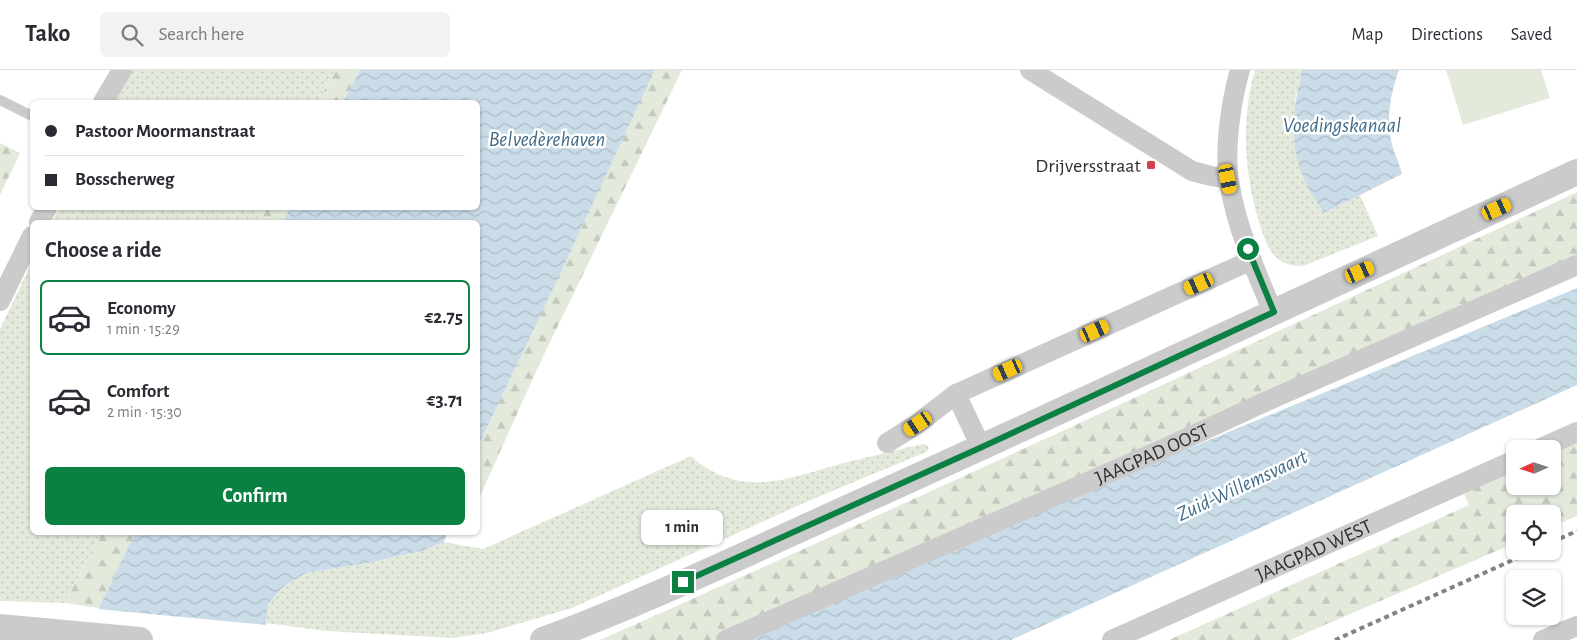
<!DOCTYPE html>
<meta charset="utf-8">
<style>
:root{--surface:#fff;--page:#f2f2f3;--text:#2b2b33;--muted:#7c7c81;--line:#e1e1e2;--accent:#0b8043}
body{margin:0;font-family:"Alegreya Sans",sans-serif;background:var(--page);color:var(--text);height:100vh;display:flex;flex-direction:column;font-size:19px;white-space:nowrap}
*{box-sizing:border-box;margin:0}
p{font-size:16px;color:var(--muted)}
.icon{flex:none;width:28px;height:28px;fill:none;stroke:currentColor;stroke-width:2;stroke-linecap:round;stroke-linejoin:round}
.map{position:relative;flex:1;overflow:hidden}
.panel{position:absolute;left:30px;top:150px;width:450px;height:315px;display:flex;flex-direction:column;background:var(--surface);border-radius:8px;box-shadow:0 1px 4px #0004}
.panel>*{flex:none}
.top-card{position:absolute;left:30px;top:30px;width:450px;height:110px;border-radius:8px;box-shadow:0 1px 4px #0004;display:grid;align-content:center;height:110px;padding:0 15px;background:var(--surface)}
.needle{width:32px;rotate:267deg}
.tools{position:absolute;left:1506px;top:370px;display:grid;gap:10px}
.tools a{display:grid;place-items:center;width:55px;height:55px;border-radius:8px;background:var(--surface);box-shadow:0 1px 4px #0004;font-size:25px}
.end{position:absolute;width:22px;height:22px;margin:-11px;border:6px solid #0b8043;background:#fff;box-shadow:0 0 0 2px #fff}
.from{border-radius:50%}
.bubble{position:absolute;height:35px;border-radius:8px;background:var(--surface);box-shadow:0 1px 4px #0004;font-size:16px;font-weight:700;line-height:35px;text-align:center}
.car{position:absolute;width:15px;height:30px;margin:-15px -8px;border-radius:6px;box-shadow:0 0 4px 1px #0007;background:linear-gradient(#f5c518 24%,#345 0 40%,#f5c518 0 76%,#345 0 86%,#f5c518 0)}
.top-card b{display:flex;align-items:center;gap:18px;height:48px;font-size:19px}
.top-card b+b{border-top:1px solid var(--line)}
.top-card i{width:12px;height:12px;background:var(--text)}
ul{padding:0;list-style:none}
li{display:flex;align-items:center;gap:15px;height:75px;margin:0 10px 8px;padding:0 5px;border:2px solid transparent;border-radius:8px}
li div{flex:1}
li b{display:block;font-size:19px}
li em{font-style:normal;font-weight:700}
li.on{border-color:var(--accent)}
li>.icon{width:45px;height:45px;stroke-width:1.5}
h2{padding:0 15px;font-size:22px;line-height:60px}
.action{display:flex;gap:10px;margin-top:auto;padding:10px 15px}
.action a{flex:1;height:58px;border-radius:8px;background:var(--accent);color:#fff;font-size:20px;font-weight:700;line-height:58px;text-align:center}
header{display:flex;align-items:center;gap:30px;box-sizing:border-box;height:70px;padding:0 25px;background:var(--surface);border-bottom:1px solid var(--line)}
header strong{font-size:24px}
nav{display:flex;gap:28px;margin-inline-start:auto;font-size:18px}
.search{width:350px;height:45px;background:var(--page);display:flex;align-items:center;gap:12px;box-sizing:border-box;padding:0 18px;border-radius:8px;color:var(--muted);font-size:19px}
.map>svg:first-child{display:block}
.grass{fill:url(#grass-dots)}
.forest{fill:url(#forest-firs)}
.park{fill:#e3eadc}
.water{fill:url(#water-waves)}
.pier{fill:#fff}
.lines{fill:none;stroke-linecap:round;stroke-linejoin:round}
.service{stroke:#cbcbcb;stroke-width:10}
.minor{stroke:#cbcbcb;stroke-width:20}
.tertiary{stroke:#cbcbcb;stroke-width:26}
.rail{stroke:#838383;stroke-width:4;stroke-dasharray:5 4;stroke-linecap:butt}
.route{stroke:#0b8043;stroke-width:6}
.poi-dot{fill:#d53f47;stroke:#fff;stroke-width:2}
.labels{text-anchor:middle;stroke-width:5;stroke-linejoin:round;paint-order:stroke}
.poi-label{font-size:20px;fill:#2e2e2e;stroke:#fff;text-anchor:end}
.street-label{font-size:20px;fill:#2e2e2e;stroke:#fff}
.water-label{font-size:21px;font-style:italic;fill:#436c88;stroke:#fff}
</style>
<header>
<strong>Tako</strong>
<div class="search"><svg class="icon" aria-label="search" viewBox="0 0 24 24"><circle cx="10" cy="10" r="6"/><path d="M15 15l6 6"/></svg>Search here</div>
<nav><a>Map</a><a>Directions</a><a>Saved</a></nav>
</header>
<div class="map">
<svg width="1577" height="570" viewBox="0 0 1577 570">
<defs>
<pattern id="grass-dots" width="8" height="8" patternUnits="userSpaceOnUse" patternTransform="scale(1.25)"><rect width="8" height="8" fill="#e3eadc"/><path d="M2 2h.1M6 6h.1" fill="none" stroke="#c3c9bd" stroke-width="1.8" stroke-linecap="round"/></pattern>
<pattern id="forest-firs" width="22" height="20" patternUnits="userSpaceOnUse" patternTransform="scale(1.25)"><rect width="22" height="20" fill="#e3eadc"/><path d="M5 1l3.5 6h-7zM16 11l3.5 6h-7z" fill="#c3c9bd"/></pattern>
<pattern id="water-waves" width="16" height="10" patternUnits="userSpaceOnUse" patternTransform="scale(1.25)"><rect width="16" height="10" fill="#cadce8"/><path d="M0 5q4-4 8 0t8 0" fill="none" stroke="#aebdc7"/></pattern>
</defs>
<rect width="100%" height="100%" fill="#fff"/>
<!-- grass -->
<path class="grass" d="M122,0h213l-17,32h-212z
M1255,0h47l-7,30 29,113 36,-18 18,41 -75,30c-10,0 -17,-1 -25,-7 -11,-9 -15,-25 -19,-37 -15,-49 -18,-102 -4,-152z
M59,138h205l-8,14h-204z
M32,192v270l69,1 -36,70 -65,-2v-272z
M923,374l4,1 2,4 -3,3 -120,50 -234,106 -85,25 -34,5 -127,-7 -60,-8 2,-19 15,-17 23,-14 62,-10 54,-12 22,-9 39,7 208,-93c14,14 38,25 58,26 31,2 62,-10 91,-18 28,-7 55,-14 83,-20z"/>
<!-- forest -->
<path class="forest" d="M335,0h25l-17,32h-25z
M655,0h27l-144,297 -60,134v-55l79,-165z
M0,73l20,10 -20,42z
M1577,122v66l-861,382h-116c327,-145 652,-296 977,-448z
M264,138h26l-7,14h-27z
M1577,364v82l-24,10 -1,-12h-37v29l-225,97h-121l300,-135 -9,-21 55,-23v25h37v-37z
M101,463h34l-36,75 -34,-5z"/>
<!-- park -->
<path class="park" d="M1446,0h95l9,28 -87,27z"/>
<!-- water -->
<path class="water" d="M360,0h295l-98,211 -79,165v-224h-195l7,-14h188v-106h-135z
M1302,0h97c-8,22 -13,47 -8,70 2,11 8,22 11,34l-78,39c-6,-9 -13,-19 -18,-30 -18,-37 -13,-74 -4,-113z
M1577,218v97l-566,255h-266l220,-99z
M135,463h312l-3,9 -22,9 -54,12 -62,10 -23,14 -15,17 -4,36h-170l5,-32z"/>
<!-- pier -->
<path class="pier" d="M97,539l171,16 -2,15h-175z"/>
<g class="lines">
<!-- service -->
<path class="service" d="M0,30l32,16"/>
<!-- minor -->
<g class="minor">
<path d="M1030,0l162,101 19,5 17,3"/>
<path d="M1240,0c-9,31 -16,79 -11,111 7,45 26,89 44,131"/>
<path d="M103,32l19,-32"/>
<path d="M39,152l8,-14"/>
<path d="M0,231l32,-65"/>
<path d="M956,324l25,53"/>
<path d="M887,373l30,-19 39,-30 296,-134"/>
<path d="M1539,379l38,-17"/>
<path id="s1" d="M726,570l435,-190 106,-49 310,-136"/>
<path id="s2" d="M1112,570l403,-180"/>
<path d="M1543,570l34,-14"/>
</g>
<!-- tertiary -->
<path class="tertiary" d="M0,557l140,13
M543,570c116,-43 227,-98 340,-148 232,-105 462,-214 694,-320"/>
<!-- rail -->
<path class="rail" d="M1552,472l25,-11
M1335,570l198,-89"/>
</g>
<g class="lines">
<!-- route -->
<path class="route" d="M683,512l299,-135 292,-135 -26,-63"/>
</g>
<!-- markers -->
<rect class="poi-dot" x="1146" y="90" width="10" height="10" rx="2.5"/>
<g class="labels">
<!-- poi labels -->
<g class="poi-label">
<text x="1141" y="102">Drijversstraat</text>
</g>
<!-- street labels -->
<g class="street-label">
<text dy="7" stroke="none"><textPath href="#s1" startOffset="465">JAAGPAD OOST</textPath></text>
<text dy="7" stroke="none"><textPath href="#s2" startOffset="221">JAAGPAD WEST</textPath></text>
</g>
<!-- water labels -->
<g class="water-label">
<text x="1342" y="62">Voedingskanaal</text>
<text x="547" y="76">Belvedèrehaven</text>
<text transform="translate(1242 415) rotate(-25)" y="7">Zuid-Willemsvaart</text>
</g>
</g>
</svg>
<div class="tools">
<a><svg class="needle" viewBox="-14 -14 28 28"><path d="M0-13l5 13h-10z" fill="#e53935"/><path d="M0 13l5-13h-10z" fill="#7c7c81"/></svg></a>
<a><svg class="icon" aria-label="locate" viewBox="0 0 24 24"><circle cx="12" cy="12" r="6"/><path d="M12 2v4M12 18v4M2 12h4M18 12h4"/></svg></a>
<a><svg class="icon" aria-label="layers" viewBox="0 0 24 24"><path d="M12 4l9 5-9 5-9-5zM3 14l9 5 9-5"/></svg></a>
</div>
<i class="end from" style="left:1248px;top:179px"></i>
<i class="end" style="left:683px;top:512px"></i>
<div class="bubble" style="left:641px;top:440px;width:82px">1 min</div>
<i class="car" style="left:1228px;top:109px;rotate:169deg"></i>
<i class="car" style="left:1497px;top:139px;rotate:66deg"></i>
<i class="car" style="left:1360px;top:202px;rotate:66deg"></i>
<i class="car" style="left:1199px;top:214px;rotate:246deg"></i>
<i class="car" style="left:1095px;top:261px;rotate:66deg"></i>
<i class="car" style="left:1008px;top:300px;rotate:246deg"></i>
<i class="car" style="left:918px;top:354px;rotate:236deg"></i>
<div class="top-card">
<b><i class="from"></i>Pastoor Moormanstraat</b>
<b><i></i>Bosscherweg</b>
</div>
<section class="panel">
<h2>Choose a ride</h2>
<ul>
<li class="on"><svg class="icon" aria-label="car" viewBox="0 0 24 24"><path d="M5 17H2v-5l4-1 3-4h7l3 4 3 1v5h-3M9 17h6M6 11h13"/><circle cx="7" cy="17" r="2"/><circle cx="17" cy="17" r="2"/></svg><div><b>Economy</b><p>1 min · 15:29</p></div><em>€2.75</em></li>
<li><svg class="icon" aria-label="car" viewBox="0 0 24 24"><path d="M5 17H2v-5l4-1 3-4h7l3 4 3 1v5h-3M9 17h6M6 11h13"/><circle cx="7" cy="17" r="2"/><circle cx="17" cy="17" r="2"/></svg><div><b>Comfort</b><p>2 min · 15:30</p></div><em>€3.71</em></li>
</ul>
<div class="action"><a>Confirm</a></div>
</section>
</div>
